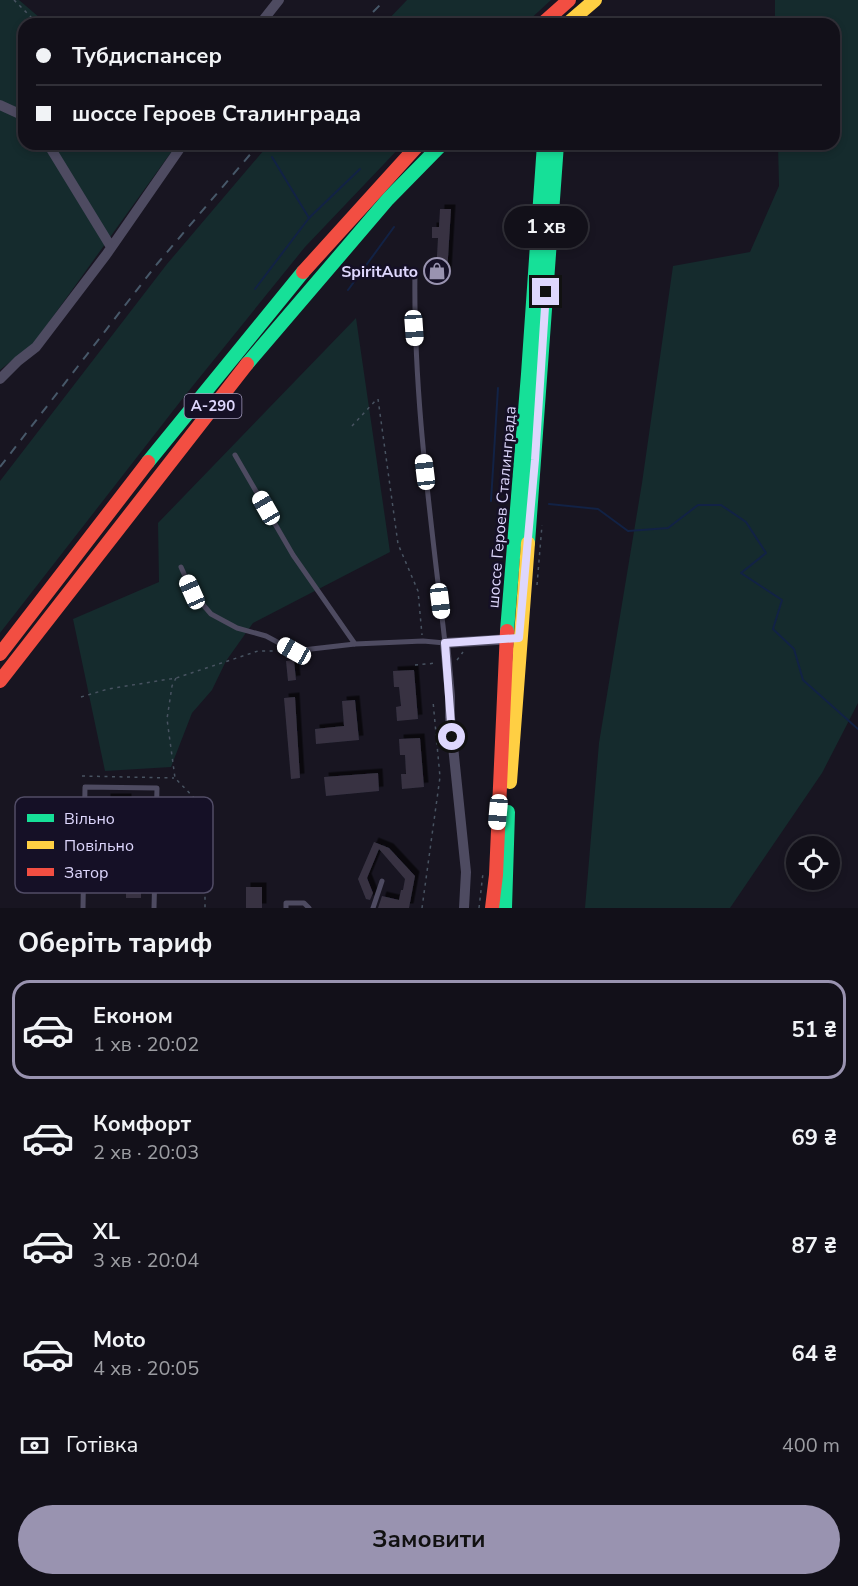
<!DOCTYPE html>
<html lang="uk">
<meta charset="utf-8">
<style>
:root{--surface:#121019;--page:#1b1922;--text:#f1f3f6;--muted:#9c9da2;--line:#313038;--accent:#9993b0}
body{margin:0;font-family:"Nunito Sans",sans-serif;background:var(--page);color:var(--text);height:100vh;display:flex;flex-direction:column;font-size:22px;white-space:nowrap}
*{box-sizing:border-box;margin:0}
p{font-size:20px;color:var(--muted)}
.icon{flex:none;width:33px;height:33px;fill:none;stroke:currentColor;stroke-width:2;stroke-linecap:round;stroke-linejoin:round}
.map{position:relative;height:908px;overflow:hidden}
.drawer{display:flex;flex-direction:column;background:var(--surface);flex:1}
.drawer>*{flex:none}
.hud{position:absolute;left:18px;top:18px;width:822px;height:132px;border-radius:18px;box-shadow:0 3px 9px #0003,0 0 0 2px var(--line);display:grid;align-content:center;height:132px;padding:0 18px;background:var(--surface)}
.tools{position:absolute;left:786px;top:836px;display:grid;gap:12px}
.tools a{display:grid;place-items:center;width:54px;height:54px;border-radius:50%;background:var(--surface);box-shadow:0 3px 9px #0003,0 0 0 2px var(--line);font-size:30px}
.end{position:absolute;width:27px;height:27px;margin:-14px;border:8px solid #ded7fd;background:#111;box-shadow:0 0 0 3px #111}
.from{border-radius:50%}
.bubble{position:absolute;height:42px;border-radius:21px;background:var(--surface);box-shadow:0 3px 9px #0003,0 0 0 2px var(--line);font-size:20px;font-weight:700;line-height:42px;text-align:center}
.car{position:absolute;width:18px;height:36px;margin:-18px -9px;border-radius:8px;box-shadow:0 0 4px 2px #0007;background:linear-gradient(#fff 24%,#345 0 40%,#fff 0 76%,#345 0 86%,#fff 0)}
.hud b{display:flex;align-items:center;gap:21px;height:57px;font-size:22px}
.hud b+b{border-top:2px solid var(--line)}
.hud i{width:15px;height:15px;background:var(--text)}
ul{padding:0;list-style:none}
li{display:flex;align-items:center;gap:18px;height:99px;margin:0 12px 9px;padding:0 6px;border:3px solid transparent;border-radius:18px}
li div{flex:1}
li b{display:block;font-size:22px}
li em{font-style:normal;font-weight:700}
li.active{border-color:var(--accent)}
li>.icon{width:54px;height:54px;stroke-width:1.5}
h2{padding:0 18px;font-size:27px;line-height:72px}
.pay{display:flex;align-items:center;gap:15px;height:66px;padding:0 18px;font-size:22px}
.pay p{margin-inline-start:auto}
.primary-button{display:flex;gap:12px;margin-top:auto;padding:12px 18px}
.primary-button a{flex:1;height:69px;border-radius:36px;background:var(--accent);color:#111;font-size:24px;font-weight:700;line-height:69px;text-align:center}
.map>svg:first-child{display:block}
.green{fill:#152b2d}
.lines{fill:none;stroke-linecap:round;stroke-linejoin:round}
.stream{stroke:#122245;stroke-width:2}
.building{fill:#373343;filter:url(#shadow)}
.path{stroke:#485361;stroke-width:1.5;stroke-dasharray:3 4.5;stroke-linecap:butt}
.lane{stroke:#4e4b61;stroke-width:5}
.street{stroke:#4e4b61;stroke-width:10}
.fast{stroke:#16e098;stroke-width:14}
.slow{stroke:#ffcf43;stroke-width:14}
.jam{stroke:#f24e42;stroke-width:14}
.rail{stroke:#475869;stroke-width:2;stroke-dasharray:9 8;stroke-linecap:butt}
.route{stroke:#ded7fd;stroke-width:8}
.labels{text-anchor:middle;stroke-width:5;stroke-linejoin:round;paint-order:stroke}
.shield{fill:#151026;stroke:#a29bbc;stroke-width:1.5}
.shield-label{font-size:15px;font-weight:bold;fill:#ded7fd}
.poi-label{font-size:16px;font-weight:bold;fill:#ded7fd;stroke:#151026;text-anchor:end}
.street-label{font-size:16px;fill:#ded7fd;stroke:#151026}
.key{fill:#151026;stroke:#514c66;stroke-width:1.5}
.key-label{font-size:16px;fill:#ded7fd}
</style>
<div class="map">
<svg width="858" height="908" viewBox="0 0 858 908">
<defs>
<filter id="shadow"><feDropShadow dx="4.5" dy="-4.5" stdDeviation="0" flood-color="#0009"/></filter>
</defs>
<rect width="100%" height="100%" fill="#181521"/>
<!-- green -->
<path class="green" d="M0,0h19l28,24h-23v120h153l-143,199 -34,27z
M407,0h144l-26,24h-141z
M775,0h83v703l-36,70 -92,135h-145l14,-165 43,-260 31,-217 77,-14 29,-66 -1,-42h56v-120h-59z
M269,144h134l-98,103 -122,151 -183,235v-152l167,-217z
M356,318l34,234 -137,71 -27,38 -14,29 -20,23 -21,54 -66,4 -32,-152 86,-37 -1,-59z"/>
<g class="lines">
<!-- stream -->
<path class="stream" d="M272,157l37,61
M255,289l54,-71 51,-49
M348,290l46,-63
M491,501l7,-113
M549,504l49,5 30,22 40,-3 30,-23h23l25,17 20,31 -25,20 41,27 -9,29 21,20 9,31 55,49"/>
</g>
<!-- building -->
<path class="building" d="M440,209h11l-4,65 -11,-1 2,-35h-6v-11h7z
M294,660l2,20 -8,1 -2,-20z
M414,670l4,49 -21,2 -1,-14 5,-1 -2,-19h-5l-1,-16z
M295,697l5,81 -9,1 -7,-81z
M355,700l4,40 -43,4 -1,-15 29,-3 -2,-25z
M420,738l4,49 -22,2 -1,-15h5l-1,-19h-5l-1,-16z
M378,773l1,18 -53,5 -2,-19z
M106,798h21v6l19,1 -1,17h-11l-1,37h12v15h-4v24h-15v-15h-21z
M374,842l15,6 26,28 -6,32h-31l4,-12 17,4 2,-10h2l2,-11 -26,-30 -12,29 6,15 -3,7 -4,-1 -8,-20z
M246,887h16v21h-16z"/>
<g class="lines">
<!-- path -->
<path class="path" d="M14,0l24,24
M378,399l20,145 20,47 4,44
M352,426l25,-27
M537,585l5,-60
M457,660l6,-8
M415,665l22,-2
M176,678l-4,8 -5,33 8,59 24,25 8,14 -2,10v81
M81,697l27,-8 68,-11 82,-27h20
M82,776l92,2
M422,908l18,-131 -7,-76
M479,908l4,-35"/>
<!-- lane -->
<path class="lane" d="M235,455l58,100 62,89
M181,567l11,25 19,22 26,14 29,8 28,15 61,-7 68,-3 22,2c-14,-124 -32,-248 -30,-373
M83,908l2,-121 72,1 -3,120
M286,908v-5h18l5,5
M373,908l9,-27"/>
<!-- street -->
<path class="street" d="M260,24l19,-24
M0,105l24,11
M48,144l63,103
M0,379l18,-18 18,-14 70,-92 77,-111
M464,908l2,-36 -16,-155v-21l-5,-53 67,-4"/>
<!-- fast -->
<path class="fast" d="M247,364l141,-165 54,-55
M148,462l155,-190
M528,543l29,-399
M507,631l21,-257 16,-230
M505,908l3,-96"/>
<!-- slow -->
<path class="slow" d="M567,24l28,-24
M510,782l18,-239"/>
<!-- jam -->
<path class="jam" d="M542,24l27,-24
M303,272l116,-128
M0,654l148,-192
M0,681l247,-317
M492,908l4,-33 11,-244"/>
<!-- rail -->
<path class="rail" d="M361,24l24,-24
M0,467l157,-203 102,-120"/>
</g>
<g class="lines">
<!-- route -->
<path class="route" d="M452,737l-7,-94 74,-5 16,-178 11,-168"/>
</g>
<!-- icons -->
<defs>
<symbol id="shop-ring" viewBox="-11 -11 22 22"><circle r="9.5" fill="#151026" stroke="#9993b0" stroke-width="1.5"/><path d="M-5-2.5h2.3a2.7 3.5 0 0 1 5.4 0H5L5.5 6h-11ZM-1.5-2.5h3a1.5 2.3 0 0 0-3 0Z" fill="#9993b0"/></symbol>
</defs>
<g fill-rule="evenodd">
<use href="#shop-ring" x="422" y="256" width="30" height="30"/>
</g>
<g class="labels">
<!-- shield labels -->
<rect class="shield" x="184.5" y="394" width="57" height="24" rx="4.5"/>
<g class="shield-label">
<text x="213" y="411">А-290</text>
</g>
<!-- poi labels -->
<g class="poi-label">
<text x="418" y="277">SpiritAuto</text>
</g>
<!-- street labels -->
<g class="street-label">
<text transform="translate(501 507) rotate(-85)" y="6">шоссе Героев Сталинграда</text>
</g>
</g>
<!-- legend -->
<rect x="15" y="797" width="198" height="96" rx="9" class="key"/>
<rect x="27" y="814" width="27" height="8" fill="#16e098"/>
<rect x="27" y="841" width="27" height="8" fill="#ffcf43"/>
<rect x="27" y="868" width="27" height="8" fill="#f24e42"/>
<g class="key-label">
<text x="64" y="824">Вільно</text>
<text x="64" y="851">Повільно</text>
<text x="64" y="878">Затор</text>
</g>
</svg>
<div class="tools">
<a><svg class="icon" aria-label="locate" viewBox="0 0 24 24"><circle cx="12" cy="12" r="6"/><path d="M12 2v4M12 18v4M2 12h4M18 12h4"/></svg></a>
</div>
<i class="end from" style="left:452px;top:737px"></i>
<i class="end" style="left:546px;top:292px"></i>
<div class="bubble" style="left:504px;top:206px;width:84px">1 хв</div>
<i class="car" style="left:414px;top:328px;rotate:176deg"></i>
<i class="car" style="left:425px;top:472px;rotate:353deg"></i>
<i class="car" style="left:266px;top:508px;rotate:330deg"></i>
<i class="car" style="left:192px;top:592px;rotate:336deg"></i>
<i class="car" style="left:440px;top:601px;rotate:173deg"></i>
<i class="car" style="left:294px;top:651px;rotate:299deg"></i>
<i class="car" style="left:498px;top:812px;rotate:185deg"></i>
<div class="hud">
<b><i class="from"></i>Тубдиспансер</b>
<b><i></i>шоссе Героев Сталинграда</b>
</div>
</div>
<section class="drawer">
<h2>Оберіть тариф</h2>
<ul>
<li class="active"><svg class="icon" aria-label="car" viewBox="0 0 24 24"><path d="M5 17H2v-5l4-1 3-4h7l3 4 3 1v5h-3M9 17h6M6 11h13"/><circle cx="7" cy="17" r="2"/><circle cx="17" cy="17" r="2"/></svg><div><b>Економ</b><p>1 хв · 20:02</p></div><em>51 ₴</em></li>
<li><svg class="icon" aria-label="car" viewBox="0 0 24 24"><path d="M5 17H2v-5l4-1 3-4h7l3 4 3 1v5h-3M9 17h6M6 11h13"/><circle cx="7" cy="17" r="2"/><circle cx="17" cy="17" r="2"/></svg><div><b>Комфорт</b><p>2 хв · 20:03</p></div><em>69 ₴</em></li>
<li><svg class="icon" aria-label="car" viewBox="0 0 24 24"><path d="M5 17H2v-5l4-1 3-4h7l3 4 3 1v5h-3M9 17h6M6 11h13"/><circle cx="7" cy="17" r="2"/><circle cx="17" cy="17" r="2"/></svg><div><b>XL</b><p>3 хв · 20:04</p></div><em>87 ₴</em></li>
<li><svg class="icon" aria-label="car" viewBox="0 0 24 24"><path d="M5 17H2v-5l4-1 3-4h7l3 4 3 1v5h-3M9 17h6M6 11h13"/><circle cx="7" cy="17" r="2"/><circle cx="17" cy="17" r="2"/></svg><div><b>Moto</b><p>4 хв · 20:05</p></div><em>64 ₴</em></li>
</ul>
<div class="pay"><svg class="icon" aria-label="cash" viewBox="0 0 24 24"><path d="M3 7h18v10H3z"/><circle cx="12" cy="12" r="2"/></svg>Готівка<p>400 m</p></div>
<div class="primary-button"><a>Замовити</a></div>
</section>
